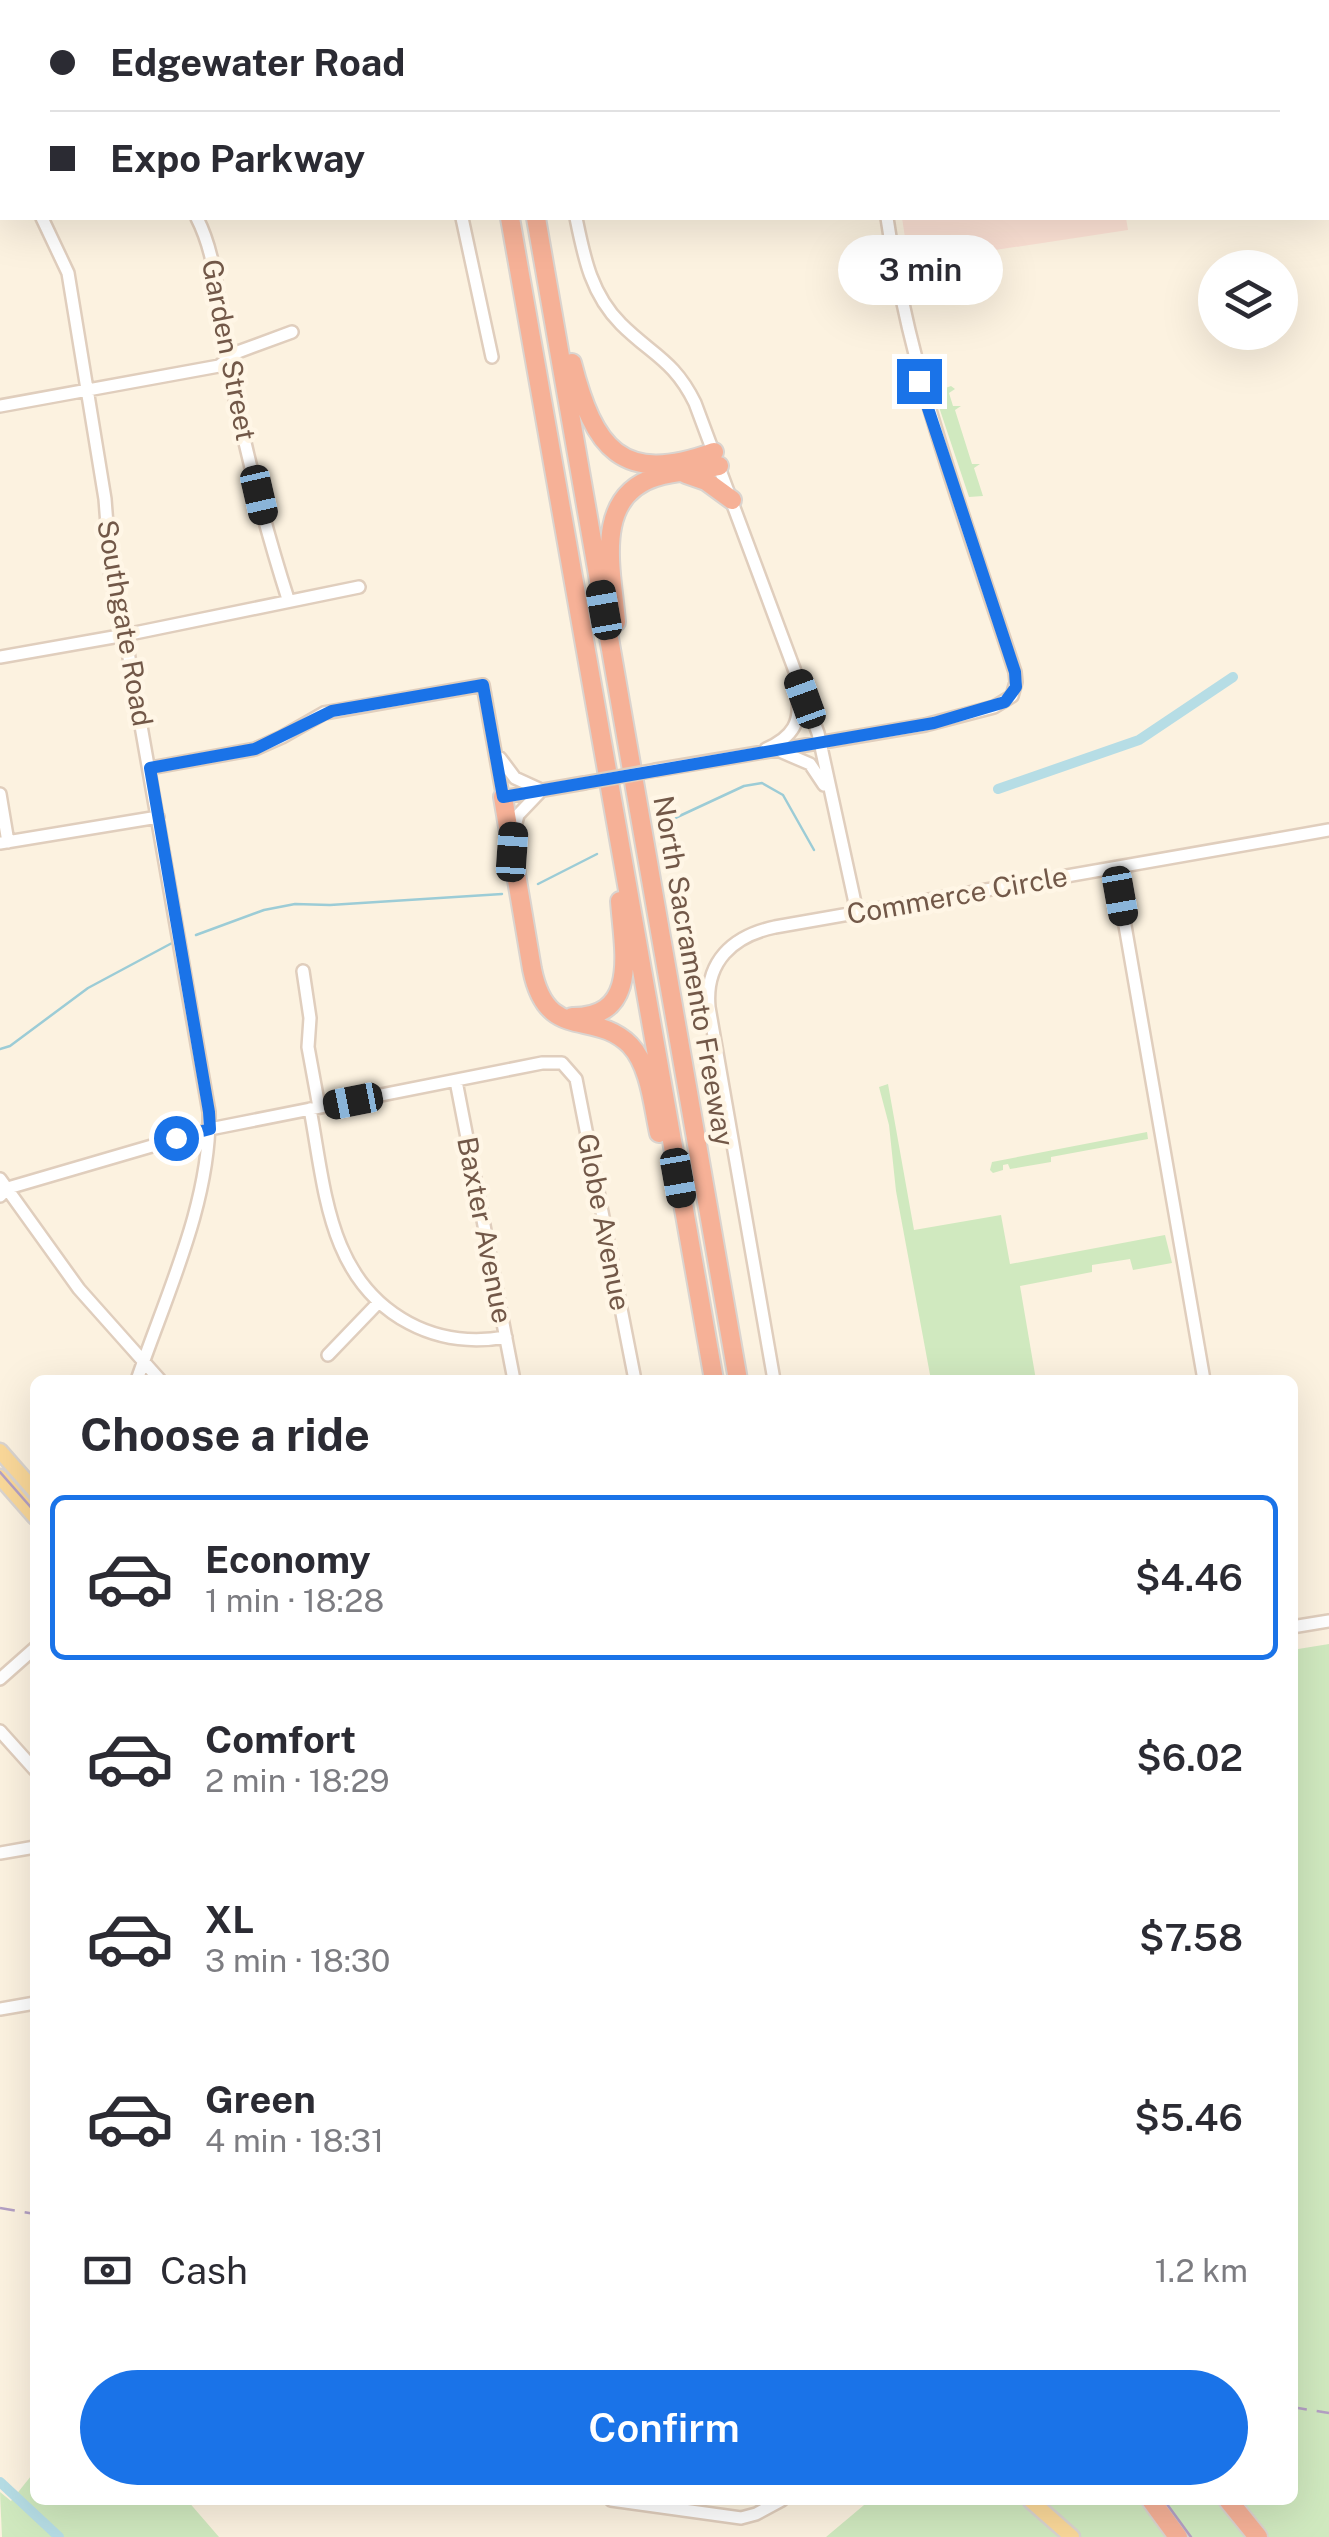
<!DOCTYPE html>
<meta charset="utf-8">
<style>
:root{--surface:#fff;--page:#f7f7f7;--text:#2b2b33;--muted:#7c7c81;--line:#e1e1e2;--accent:#1a73e8}
body{margin:0;font-family:"Public Sans",sans-serif;background:var(--page);color:var(--text);height:100vh;display:flex;flex-direction:column;font-size:38px;white-space:nowrap}
*{box-sizing:border-box;margin:0}
p{font-size:32px;color:var(--muted)}
.icon{flex:none;width:55px;height:55px;fill:none;stroke:currentColor;stroke-width:2;stroke-linecap:round;stroke-linejoin:round}
.map{position:relative;flex:1;overflow:hidden}
.drawer{position:absolute;left:30px;top:1375px;width:1268px;height:1130px;display:flex;flex-direction:column;background:var(--surface);border-radius:15px;box-shadow:0 10px 40px #0002}
.drawer>*{flex:none}
.top-card{position:absolute;left:0px;top:0px;width:1330px;height:220px;box-shadow:0 10px 40px #0002;display:grid;align-content:center;height:220px;padding:0 50px;background:var(--surface)}
.buttons{position:absolute;left:1198px;top:250px;display:grid;gap:20px}
.buttons a{display:grid;place-items:center;width:100px;height:100px;border-radius:50%;background:var(--surface);box-shadow:0 10px 40px #0002;font-size:50px}
.end{position:absolute;width:45px;height:45px;margin:-22px;border:12px solid #1a73e8;background:#fff;box-shadow:0 0 0 5px #fff}
.from{border-radius:50%}
.bubble{position:absolute;height:70px;border-radius:35px;background:var(--surface);box-shadow:0 10px 40px #0002;font-size:32px;font-weight:600;line-height:70px;text-align:center}
.car{position:absolute;width:30px;height:60px;margin:-30px -15px;border-radius:12px;box-shadow:0 0 8px 2px #0007;background:linear-gradient(#222 24%,#8ab4d8 0 40%,#222 0 76%,#8ab4d8 0 86%,#222 0)}
.top-card b{display:flex;align-items:center;gap:35px;height:95px;font-size:38px}
.top-card b+b{border-top:2px solid var(--line)}
.top-card i{width:25px;height:25px;background:var(--text)}
ul{padding:0;list-style:none}
li{display:flex;align-items:center;gap:30px;height:165px;margin:0 20px 15px;padding:0 30px;border:5px solid transparent;border-radius:15px}
li div{flex:1}
li b{display:block;font-size:38px}
li em{font-style:normal;font-weight:600}
li.current{border-color:var(--accent)}
li>.icon{width:90px;height:90px;stroke-width:1.5}
h2{padding:0 50px;font-size:45px;line-height:120px}
.pay{display:flex;align-items:center;gap:25px;height:110px;padding:0 50px;font-size:38px}
.pay p{margin-inline-start:auto}
.cta{display:flex;gap:20px;margin-top:auto;padding:20px 50px}
.cta a{flex:1;height:115px;border-radius:60px;background:var(--accent);color:#fff;font-size:40px;font-weight:600;line-height:115px;text-align:center}
.map>svg:first-child{display:block}
.commercial{fill:#fce1d4}
.green{fill:#d0e9bf}
.lines{fill:none;stroke-linecap:round;stroke-linejoin:round}
.stream{stroke:#9cccd6;stroke-width:2.5}
.canal{stroke:#b6dde5;stroke-width:10}
.minor-casing{stroke:#e0cebd;stroke-width:16}
.major-casing{stroke:#dad4cf;stroke-width:19}
.highway-casing{stroke:#dad4cf;stroke-width:22}
.minor{stroke:#fff;stroke-width:11}
.major{stroke:#fad899;stroke-width:14}
.highway{stroke:#f6b197;stroke-width:18}
.tram{stroke:#b4a0c4;stroke-width:2.5}
.rail{stroke:#b4a0c4;stroke-width:2.5;stroke-dasharray:15 10;stroke-linecap:butt}
.minor-bridge-casing{stroke:#e0cebd;stroke-width:16;stroke-linecap:butt}
.minor-bridge{stroke:#fff;stroke-width:11}
.route{stroke:#1a73e8;stroke-width:12}
.labels{text-anchor:middle;stroke-width:9;stroke-linejoin:round;paint-order:stroke}
.street-label{font-size:28px;fill:#725848;stroke:#fff6e6}
</style>
<div class="map">
<svg width="1329" height="2537" viewBox="0 0 1329 2537">
<rect width="100%" height="100%" fill="#fcf2e0"/>
<!-- commercial -->
<path class="commercial" d="M902,218h224l2,12 -219,33z"/>
<!-- green -->
<path class="green" d="M951,386l4,3 -6,4 4,13h8l-6,4 17,54h8l-6,4 9,28 -14,1 -35,-105z
M888,1084l26,146 87,-15 9,49 155,-29 7,28 -39,7 -3,-11 -38,6v7l-72,14 16,94h-105l-35,-189 -7,-66 -10,-38z
M1147,1132l1,7 -97,18v5l-41,7 -2,-5 -5,1v5l-10,3 -3,-3 2,-8z
M1329,1644v893h-503l44,-37h422v-850z
M35,2471v29h152l32,37h-217l-2,-45 11,9z"/>
<g class="lines">
<!-- stream -->
<path class="stream" d="M658,826l86,-40 18,-3 21,12 31,55
M538,884l59,-30
M196,935l68,-25 31,-6 35,1 172,-11
M0,1049l10,-3 78,-58 84,-45"/>
<!-- canal -->
<path class="canal" d="M998,789l141,-49 94,-63
M0,2482l59,55"/>
<defs>
<path id="minor" d="M857,0v2
M563,2l1,-2
M0,136l2,6
M0,164l2,-2
M42,218l26,55 37,226 6,78 14,58 84,477c2,90 -43,183 -72,268
M197,218c22,43 21,95 30,142 16,80 36,161 61,239
M462,218l30,139
M576,218c8,39 15,76 45,106 31,31 53,36 74,79l123,330 39,179
M0,406l219,-40 16,-13 57,-21
M0,657l125,-22 234,-48
M766,749c27,-12 36,-27 31,-56
M782,752l28,12 14,21
M500,758l15,20 24,11
M150,768l105,-19 27,-12 42,-24 159,-28 20,112 81,-14
M656,770l269,-45 69,-18 18,-11 4,-14 -1,-10c-50,-153 -104,-294 -128,-454
M0,794l8,48
M513,835l5,-20 21,-22
M0,843l158,-26
M1115,868l89,512
M303,971l7,47 -2,29 11,60
M456,1081l58,299
M310,1109c15,80 18,171 99,214 30,16 63,20 97,14
M0,1179l79,110 81,91
M0,1196l8,-8 202,-59 332,-66h20l14,16 59,301
M328,1355l50,-52
M774,1380l-65,-373c-4,-45 23,-71 66,-80l554,-97
M1292,1627l37,-6
M0,1679l35,-31
M0,1731l35,39
M0,1853l35,-6
M0,2009l35,-6
M611,2500l130,18 15,-4 26,-14"/>
<path id="major" d="M0,1451l35,40
M0,1477l35,40
M1030,2500l42,37"/>
<path id="highway" d="M470,0l1,2
M498,0l1,2
M511,0v2
M510,218l204,1162
M536,218l202,1162
M572,363c22,85 49,123 142,89
M686,474l20,7 26,19
M616,622c-4,-51 -24,-125 40,-145 20,-7 42,-6 63,-11
M503,797l29,172c15,75 61,39 98,76 20,21 23,61 29,88
M572,1017c69,1 51,-70 48,-116
M1151,2500l27,37
M1228,2500l30,37"/>
</defs>
<!-- minor casing -->
<use href="#minor" class="minor-casing"/>
<!-- major casing -->
<use href="#major" class="major-casing"/>
<!-- highway casing -->
<use href="#highway" class="highway-casing"/>
<!-- minor -->
<use href="#minor" class="minor"/>
<!-- major -->
<use href="#major" class="major"/>
<!-- highway -->
<use href="#highway" class="highway"/>
<!-- tram -->
<path class="tram" d="M0,1472l35,40
M1164,2500l27,37"/>
<!-- rail -->
<path class="rail" d="M0,2208l35,6
M1292,2407l37,6"/>
<defs>
<path id="minor-bridge" d="M584,783l72,-13"/>
</defs>
<!-- minor-bridge casing -->
<use href="#minor-bridge" class="minor-bridge-casing"/>
<!-- minor-bridge -->
<use href="#minor-bridge" class="minor-bridge"/>
</g>
<g class="lines">
<!-- route -->
<path class="route" d="M176,1138l34,-9 -1,-17 -59,-344 105,-19 77,-38 151,-26 20,112 431,-74 71,-21 11,-15 -1,-15 -96,-291"/>
</g>
<g class="labels">
<!-- street labels -->
<g class="street-label">
<text transform="translate(229 350) rotate(79)" y="10">Garden Street</text>
<text transform="translate(125 623) rotate(80)" y="10">Southgate Road</text>
<text transform="translate(957 895) rotate(-10)" y="10">Commerce Circle</text>
<text transform="translate(694 971) rotate(80)" y="10">North Sacramento Freeway</text>
<text transform="translate(604 1222) rotate(79)" y="10">Globe Avenue</text>
<text transform="translate(485 1230) rotate(79)" y="10">Baxter Avenue</text>
</g>
</g>
</svg>
<div class="buttons">
<a><svg class="icon" aria-label="layers" viewBox="0 0 24 24"><path d="M12 4l9 5-9 5-9-5zM3 14l9 5 9-5"/></svg></a>
</div>
<i class="end from" style="left:176px;top:1138px"></i>
<i class="end" style="left:919px;top:381px"></i>
<div class="bubble" style="left:838px;top:235px;width:165px">3 min</div>
<i class="car" style="left:259px;top:495px;rotate:167deg"></i>
<i class="car" style="left:604px;top:610px;rotate:350deg"></i>
<i class="car" style="left:805px;top:699px;rotate:340deg"></i>
<i class="car" style="left:512px;top:852px;rotate:4deg"></i>
<i class="car" style="left:1120px;top:896px;rotate:170deg"></i>
<i class="car" style="left:353px;top:1101px;rotate:259deg"></i>
<i class="car" style="left:678px;top:1178px;rotate:170deg"></i>
<div class="top-card">
<b><i class="from"></i>Edgewater Road</b>
<b><i></i>Expo Parkway</b>
</div>
<section class="drawer">
<h2>Choose a ride</h2>
<ul>
<li class="current"><svg class="icon" aria-label="car" viewBox="0 0 24 24"><path d="M5 17H2v-5l4-1 3-4h7l3 4 3 1v5h-3M9 17h6M6 11h13"/><circle cx="7" cy="17" r="2"/><circle cx="17" cy="17" r="2"/></svg><div><b>Economy</b><p>1 min · 18:28</p></div><em>$4.46</em></li>
<li><svg class="icon" aria-label="car" viewBox="0 0 24 24"><path d="M5 17H2v-5l4-1 3-4h7l3 4 3 1v5h-3M9 17h6M6 11h13"/><circle cx="7" cy="17" r="2"/><circle cx="17" cy="17" r="2"/></svg><div><b>Comfort</b><p>2 min · 18:29</p></div><em>$6.02</em></li>
<li><svg class="icon" aria-label="car" viewBox="0 0 24 24"><path d="M5 17H2v-5l4-1 3-4h7l3 4 3 1v5h-3M9 17h6M6 11h13"/><circle cx="7" cy="17" r="2"/><circle cx="17" cy="17" r="2"/></svg><div><b>XL</b><p>3 min · 18:30</p></div><em>$7.58</em></li>
<li><svg class="icon" aria-label="car" viewBox="0 0 24 24"><path d="M5 17H2v-5l4-1 3-4h7l3 4 3 1v5h-3M9 17h6M6 11h13"/><circle cx="7" cy="17" r="2"/><circle cx="17" cy="17" r="2"/></svg><div><b>Green</b><p>4 min · 18:31</p></div><em>$5.46</em></li>
</ul>
<div class="pay"><svg class="icon" aria-label="cash" viewBox="0 0 24 24"><path d="M3 7h18v10H3z"/><circle cx="12" cy="12" r="2"/></svg>Cash<p>1.2 km</p></div>
<div class="cta"><a>Confirm</a></div>
</section>
</div>
